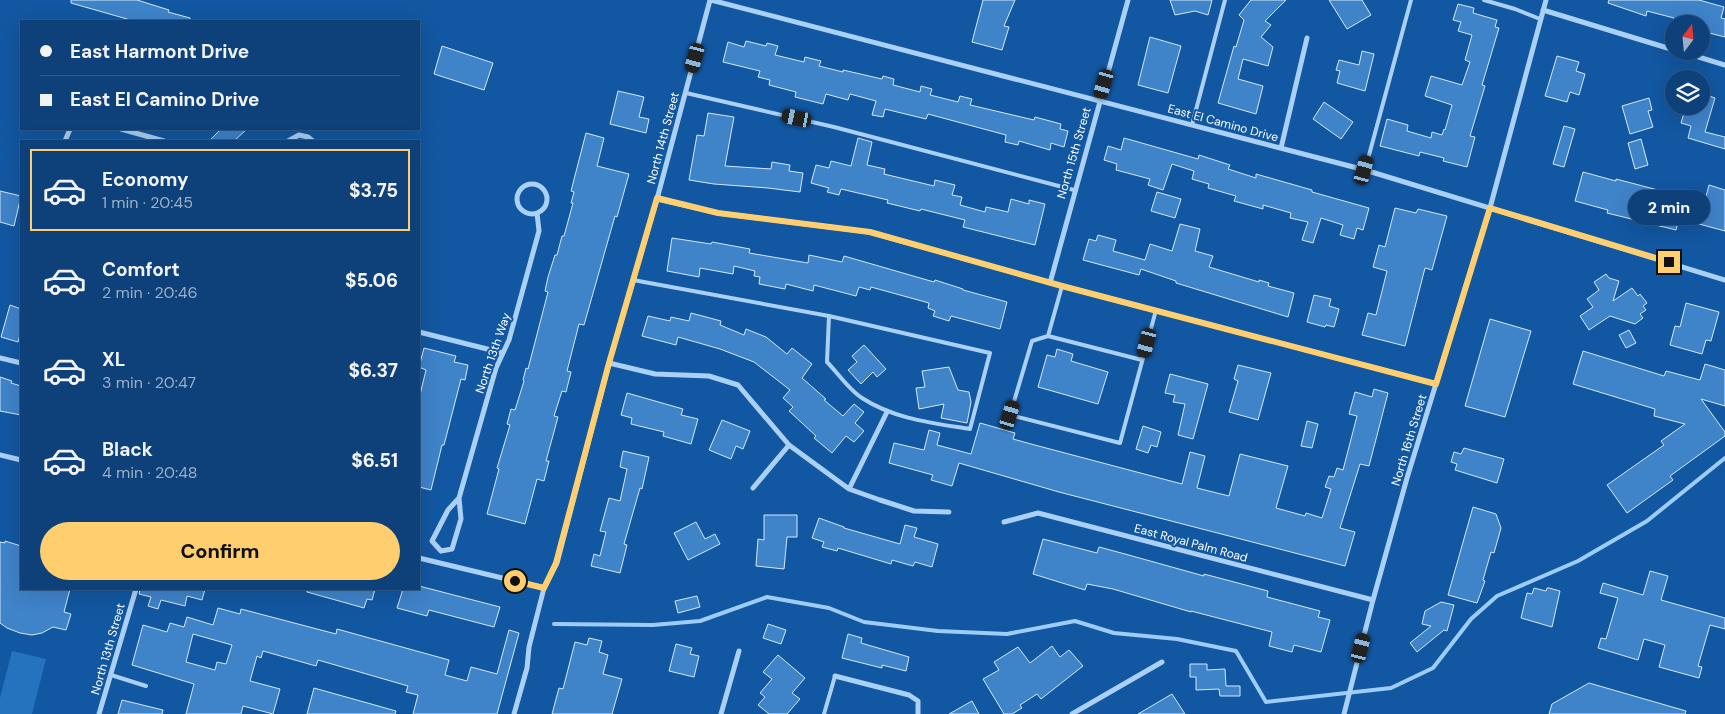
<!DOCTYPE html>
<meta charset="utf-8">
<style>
:root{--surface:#0e4179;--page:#17487e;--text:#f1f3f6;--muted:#9bafc6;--line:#2e5a8a;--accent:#ffcf6f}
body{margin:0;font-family:"DM Sans",sans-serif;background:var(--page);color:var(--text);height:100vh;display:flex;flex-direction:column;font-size:19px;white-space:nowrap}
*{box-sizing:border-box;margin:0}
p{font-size:16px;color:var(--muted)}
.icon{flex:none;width:28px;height:28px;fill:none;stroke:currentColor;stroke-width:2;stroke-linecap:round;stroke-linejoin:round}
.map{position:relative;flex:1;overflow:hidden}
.panel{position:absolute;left:20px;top:140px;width:400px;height:450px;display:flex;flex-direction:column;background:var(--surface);border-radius:0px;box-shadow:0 5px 20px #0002,0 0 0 1px var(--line)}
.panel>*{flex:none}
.hud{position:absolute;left:20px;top:20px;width:400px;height:110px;border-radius:0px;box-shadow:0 5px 20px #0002,0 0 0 1px var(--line);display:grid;align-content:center;height:110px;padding:0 20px;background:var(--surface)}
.needle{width:32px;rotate:16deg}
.fabs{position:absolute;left:1665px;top:15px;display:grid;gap:10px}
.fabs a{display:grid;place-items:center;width:45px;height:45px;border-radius:50%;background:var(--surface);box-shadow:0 5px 20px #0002,0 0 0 1px var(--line);font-size:25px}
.end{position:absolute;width:22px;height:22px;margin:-11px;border:6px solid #ffcf6f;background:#111;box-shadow:0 0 0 2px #111}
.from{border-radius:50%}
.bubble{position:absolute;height:35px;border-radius:18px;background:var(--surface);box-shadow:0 5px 20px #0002,0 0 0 1px var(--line);font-size:16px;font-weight:800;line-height:35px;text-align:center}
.car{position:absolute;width:15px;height:30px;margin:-15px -8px;border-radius:6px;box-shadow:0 0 4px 1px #0007;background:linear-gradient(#222 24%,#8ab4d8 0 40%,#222 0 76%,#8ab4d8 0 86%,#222 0)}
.hud b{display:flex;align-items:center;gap:18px;height:48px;font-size:19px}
.hud b+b{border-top:1px solid var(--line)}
.hud i{width:12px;height:12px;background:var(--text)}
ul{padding:9px 0 0;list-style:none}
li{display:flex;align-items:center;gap:15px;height:82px;margin:0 10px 8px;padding:0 10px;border:2px solid transparent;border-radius:0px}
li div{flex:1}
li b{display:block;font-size:19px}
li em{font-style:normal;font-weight:800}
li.active{border-color:var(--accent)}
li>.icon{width:45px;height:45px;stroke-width:1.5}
.primary-button{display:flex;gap:10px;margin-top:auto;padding:10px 20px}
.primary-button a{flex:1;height:58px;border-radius:30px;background:var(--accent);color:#111;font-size:20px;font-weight:800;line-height:58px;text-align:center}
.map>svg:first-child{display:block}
.green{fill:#2572bf}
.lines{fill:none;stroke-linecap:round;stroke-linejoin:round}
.stream{stroke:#9eccf8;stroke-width:4}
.building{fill:#3f83c9;stroke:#d4e9fe;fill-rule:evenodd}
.service{stroke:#abd0f5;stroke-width:4}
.minor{stroke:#abd0f5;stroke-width:5}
.route{stroke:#ffcf6f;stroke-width:6}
.labels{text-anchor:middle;stroke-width:4;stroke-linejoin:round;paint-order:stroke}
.street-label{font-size:12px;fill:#fff;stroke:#1257a1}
</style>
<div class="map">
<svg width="1725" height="714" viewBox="0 0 1725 714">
<rect width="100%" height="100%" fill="#1257a1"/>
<!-- green -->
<path class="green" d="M12,651l34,8 -14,55h-32v-16z"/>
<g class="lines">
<!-- stream -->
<path class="stream" d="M554,624l99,1 47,-4 67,-24 62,11 35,14 74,9 69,3 68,-13 39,12 63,6 59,12 30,51 125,-14 42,-20 38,-49 26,-23 81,-35 69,-40 78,-63"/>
</g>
<!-- building -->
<path class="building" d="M71,0h66l32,10 -1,2 22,6v3h-56l-63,-18z
M983,0h32l-11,26 5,1 -7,23 -30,-8z
M1170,0h42l-4,15 -13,-4 -20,4z
M1251,0h35l-21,21 6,4 -10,12 12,10 -5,19 -25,-7 -5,20 25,7 -7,28 -38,-11 16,-57 2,1 8,-27 -5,-5z
M1329,0h33l9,15 -24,14z
M1609,0h90l25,7 -3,11 4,1v18l-24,-6v-7h-29l2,-6 -27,-7 -1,5 -38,-13z
M1458,4l16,4 -1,5 24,7 -2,7 4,1 -17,57 3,1 -15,50 5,1 -8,30 -24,-6 1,-3 -24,-6 -1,4 -39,-10 7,-27 21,6 -1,6 24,7 1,-6 10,3 2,-6 1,1 7,-25 -27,-9 6,-20 31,9 8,-23 -5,-2 7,-25 -14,-4 3,-9 -8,-2z
M1150,37l31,9 -13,47 -30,-8z
M746,41l20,5 1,-3 11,3 -3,9 29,7 1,-5 16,4 -2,5 24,6v-2l39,9 1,-3 11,3 -1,6 27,7 1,-6 11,3 -2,6 28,7 2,-6 12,3 -2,6 64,15 1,-3 26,7 -1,5 8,2 -4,16 -13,-4 -1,7 -31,-9 -1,4 -13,-3 1,-7 -78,-21 -2,5 -41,-10 -2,8 -11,-2 4,-14 -26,-7 -2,6 -22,-6 -3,10 -28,-7 1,-5 -27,-7 1,-5 -12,-3 2,-6 -37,-9 5,-20 16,5z
M442,46l51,17 -9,27 -50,-16z
M1362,51l12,3 -9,37 -28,-8 3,-12 -4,-1 3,-10 20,5z
M1557,56l22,6 -3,9 9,3 -6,21 -9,-3 -3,10 -22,-6z
M618,91l26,6 -5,20 10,2 -3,14 -36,-9z
M1701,93l14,5 -10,34 20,5v12l-37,-11 3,-12 -10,-3 5,-17h15z
M1649,98l3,12 -4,1 5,16 -23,7 -8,-28z
M1324,102l29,20 -12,17 -28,-20z
M708,113l26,4 -9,49 46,3 1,-7 18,3 -1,6 14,2 -3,19 -32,-4 -54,-4 -25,-4 8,-45 7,1z
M1564,126l11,3 -11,38 -11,-3z
M221,129h26l-13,12h-25z
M586,133l18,5 -7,28 32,8 -12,43 -2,-1 -31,109 -5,-1 -12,47 4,1 -5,20 -4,-1 -8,25 4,1 -12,44h3l-5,20 -7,-2 -12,45 -38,-10 12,-45 -2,-1 13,-43 -3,-1 4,-15 4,1 9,-29 -1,-1 3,-12 2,1 20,-77 -3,-1 3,-14 7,-22h2l5,-19h2l9,-33h-2l3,-11 -3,-1z
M858,138l14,4 -5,23 18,4 -1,5 50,12 1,-6 20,5 -3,10 10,2 -2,8 25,7 1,-5 22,5 3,-13 18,5v-4l16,4 -10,41 -72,-18 2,-7 -44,-11 -1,2 -33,-8 1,-3 -47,-11 -2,6 -12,-3 2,-4 -18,-5 5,-18 13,3 2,-7 20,5z
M1124,138l74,21 1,-4 31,10 -2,4 28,9v-4l56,16v2l57,16 -6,22 -6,-2 -3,11 -14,-4 3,-10 -22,-7 -8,25 -11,-3 6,-18 -18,-4 1,-5 -28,-8v4l-29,-8 2,-5 -28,-8 1,-4 -17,-5 2,-8 -22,-7 -9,26 -15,-5 2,-6 -34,-9 1,-6 -13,-4 4,-14 13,4z
M1641,139l7,26 -13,4 -7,-26z
M1583,172l33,9v-2l61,16 -1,4 8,2 -8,29 -69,-17 1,-3 -33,-9z
M1709,185l16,5v41l-26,-7z
M0,191l21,5 -7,30 -14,-4z
M1157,192l24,7 -6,19 -24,-7z
M1395,208l21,5 2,-4 29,7 -15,54 -7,-2 -20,78 -43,-11 6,-22 8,2 11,-44 -14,-4 6,-22 6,2z
M1180,224l20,5 -5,22 18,5 -4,11 50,15v-2l10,3 -1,3 26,7 -6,24 -112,-34v-2l-35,-12 -2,6 -56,-15 6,-21 7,2 2,-6 18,5 -3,11 32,9 5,-16 22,7z
M672,238l39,6 1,-2 38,7 -1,4 59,10 1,-8 33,7 2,-6 90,26 1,-2 28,9v1l44,12 -7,27 -49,-13 -2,5 -16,-5 2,-5 -7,-3 1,-5 -58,-16 -1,3 -11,-3 -3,9 -42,-11 -1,6 -27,-7 -1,5 -26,-5 1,-7 -6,-1 1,-5 -21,-5 -1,8 -33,-6 -1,9 -32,-6z
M1606,274l3,4 10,3 -6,20 19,-13 6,8 2,-2 7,9 -4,3 3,4 -6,4 3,4 -8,6 -25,-8 -21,14 -9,-14 13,-9 -6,-8 12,-9 -5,-8z
M1314,295l17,4 -2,7 10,3 -5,18 -8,-2 -1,2 -18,-5z
M1686,303l33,9 -8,29 -5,-1 -4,14 -32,-9 5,-19 5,1z
M10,305l11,4v22l-3,11 -17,-5z
M691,313l30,8 -1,4 24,10 2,-6 20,8 21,17 5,-6 20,16 -10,14 24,21 -2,1 19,16 11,-12 10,8 -9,11 9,8 -10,11 -8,-6 -14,17 -18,-15 2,-2 -27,-25 4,-4 -10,-9 7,-8 -36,-28 -34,-13 -42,-12 -2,8 -34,-9 6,-20 22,5 1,-4 18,4z
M1490,319l41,12 -26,86 -40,-11z
M1629,330l7,13 -10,5 -7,-13z
M864,345l22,24 -9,8 -4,-5 -12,12 -13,-14 9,-8 -5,-6z
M424,348l32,8 -2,6 14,3 -3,15 -4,-1 -17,66h-2l-11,45 -12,-3v-88l7,-29 -7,-3z
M1057,349l16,5 -2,7 37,11 -10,32 -60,-17 9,-32 8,2z
M1583,351l81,25 2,-5 34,9 5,-16 20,6v36l-24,-7 24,33v4l-55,40 3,4 -46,33 -20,-28 57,-40 -3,-4 24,-17 -31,-8 1,-7 -82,-25z
M1238,365l33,8 -13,47 -29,-8 9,-31 -4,-2z
M949,367l9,23 11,2 2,10 -4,21 -26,-5 3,-14 -25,5 -3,-21 9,-1 -3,-16z
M1170,374l38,10 -15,55 -15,-4 7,-31 -12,-2 2,-7 -10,-2z
M0,377l12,4 -1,2 10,3v29l-21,-4z
M1374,389l14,4 -19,73 -9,-2 -20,64 15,4 -10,34 -286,-74 -100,-29 -7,23 -21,-6 2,-5 -44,-12 5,-20 30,7 5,-20 11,3 -3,12 34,9 9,-31 35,10 -2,6 18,5 151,40 8,-32 15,4 -8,32 32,8 11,-42 48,12 -12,42 29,8 1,-3 16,5 9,-29 -6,-2 4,-11 5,1 3,-9 6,2 14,-54 -8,-2 6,-22 17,5z
M627,393l56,16 -2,6 17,4 -7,25 -28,-8 1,-4 -33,-8 1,-6 -11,-3z
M722,420l28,11 -7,18 -7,-3 -5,13 -22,-9z
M1307,421l11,3 -6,24 -11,-2z
M1143,426l18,6 -4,15 -6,-2 -3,8 -12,-4z
M1464,448l40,11 -7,24 -42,-13 2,-6 -6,-2 3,-10 7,2z
M623,451l26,6 -7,32 -2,-1 -16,56 3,1 -7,28 -29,-7 3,-12 6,2 6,-24 -6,-1 9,-33 11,3 7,-32 -7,-2z
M1473,507l23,7 5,14 -7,25 -3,-1 -8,28 2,1 -8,22 -29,-8z
M764,515h33v22h-10l-3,32 -28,-3 2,-27 6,1z
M819,518l25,9v1l56,16 5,-19 12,3 -3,9 24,7 -6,23 -17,-5 -2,4 -21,-6 -1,4 -53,-16 -1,3 -15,-4 2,-5 -12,-4z
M696,522l9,17 10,-5 5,10 -32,16 -14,-27z
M1043,539l54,14 2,-6 26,7 79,22v-2l64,17 -1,6 53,14 -2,6 12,3 -9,32 -27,-7 -2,7 -23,-6 3,-14 -81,-21v1l-78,-23 -26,-5 -2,6 -52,-16z
M5,541l16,5v43h49l-6,23 7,2 -5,16 -13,-3 -11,6 -10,2 -12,-2 -13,-5 -7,-5v-81l5,1z
M1650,571l18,5 -7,24 64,18v11l-15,-4 -12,41 4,1 -3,11 -40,-11 6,-22 -21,-6 -6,21 -40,-12 3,-10 5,1 12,-41 -18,-5 3,-10 40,12z
M419,586l81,21 -6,20 -65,-17 -2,6 -30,-8 6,-19h16z
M1534,588l12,3 1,-3h2l11,3 -8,36 -31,-9 6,-25 5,1z
M140,589h65l-3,11 -15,-4 -2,10 -24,-6 -3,9 -10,-3 3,-9 -12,-3z
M307,589h68l-3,11 -5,-1 -3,9 -57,-16z
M697,596l3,11 -22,6 -3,-12z
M1441,602l13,3 -7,26 -3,-1 -27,22 -7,-9 21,-17 -9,-2 3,-13z
M218,608l22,6 1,-5 95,25 1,-5 112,31 -4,15 22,6 4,-14 26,7 12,-44 10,3 -22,81h-84l5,-19 -12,-3 2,-6 -90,-26 -2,6 -53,-15 -2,7 -4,-2 -7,25 30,8 -7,25 -30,-8 -2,8h-55l8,-30 -62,-19 11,-40 24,7 3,-9 14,4 3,-10 26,8zM193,634l39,11 -6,19 -9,-2 -2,8 -29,-8z
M768,624l18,6 -5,14 -18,-6z
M848,634l14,4 -1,5 48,14 -3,14 -24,-6v3l-40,-10z
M589,638l13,3 -3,11 9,3 -5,19 19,5 -10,35h-60l7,-26 4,1 12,-47 12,3z
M676,644l16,4 -2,6 9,2 -5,21 -25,-6z
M1052,646l8,11 9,-7 14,16 -42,33 -4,-5 -17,11 2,3 -10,6h-8l-21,-35 16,-9 -5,-8 24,-15 12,16z
M778,655l27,23 -13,15 8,6 -13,15h-18l-11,-9 7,-8 -5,-4 12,-14 -9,-7z
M1190,664h17v6l18,-1 1,17h14v10h-20l-1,-7 -23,1v-13h-6z
M1589,683l97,28 -1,3h-136l3,-10z
M314,688l82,23 -1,3h-88z
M1172,694l13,20h-47z
M122,700l41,10 -1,4h-44z
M972,701l7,13h-30z"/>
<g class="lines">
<!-- service -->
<path class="service" d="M1484,0l31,9 25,10
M686,93l148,34 240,63
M1192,125l33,-125
M1365,170l46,-170
M633,280l196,36 161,37 -20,76c-37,-6 -76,-10 -108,-31 -13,-8 -25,-26 -35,-36l2,-46
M1062,286l-14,50 -16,5 -22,74 110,28 36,-133
M1048,336l94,24
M111,675l35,11
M824,714l11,-38"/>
<!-- minor -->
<path class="minor" d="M711,0l654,170 360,110
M1543,10l131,40
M1679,51l46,14
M121,129l43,12
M65,141l5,-12
M288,141l11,-6 9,2 5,4
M1281,148l26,-110
M517 199a15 15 0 1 1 30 0a15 15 0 1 1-30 0Z
M657,199l61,14 151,19 193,54 374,98
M1050,283l78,-283
M419,332l84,21
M0,358l21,5
M609,363l46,11 54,2 29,9 51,60 60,44 31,11 34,11 35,1
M0,455l21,5
M753,488l36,-43
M849,489l38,-77
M1004,522l34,-9 335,87
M441,551l11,-2 9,-30 -2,-21 37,-130 13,-28 30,-109 -2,-18
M441,551l-9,-10 16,-31 11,-12
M419,558l125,30
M835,676l74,19 9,6v13
M99,714l37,-125
M514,714l13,-46 2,-21 15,-59 13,-25 52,-200 48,-164 53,-199
M721,714l18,-63
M1072,714l90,-52
M1344,714l29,-114 34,-122 83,-270 56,-208"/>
</g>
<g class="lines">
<!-- route -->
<path class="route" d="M515,581l29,7 12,-25 53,-200 48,-165 61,15 152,19 192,54 374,98 54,-176 179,54"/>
</g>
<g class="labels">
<!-- street labels -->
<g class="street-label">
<text transform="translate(1223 123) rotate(15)" y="4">East El Camino Drive</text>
<text transform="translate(663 138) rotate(-75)" y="4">North 14th Street</text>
<text transform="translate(1074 153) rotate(-74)" y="4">North 15th Street</text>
<text transform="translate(493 353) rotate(-71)" y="4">North 13th Way</text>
<text transform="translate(1409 440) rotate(-73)" y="4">North 16th Street</text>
<text transform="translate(1191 543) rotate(15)" y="4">East Royal Palm Road</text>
<text transform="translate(108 649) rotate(-74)" y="4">North 13th Street</text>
</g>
</g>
</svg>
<div class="fabs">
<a><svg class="needle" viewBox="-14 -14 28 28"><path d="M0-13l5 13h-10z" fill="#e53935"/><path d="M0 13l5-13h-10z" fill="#9bafc6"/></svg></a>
<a><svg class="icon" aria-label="layers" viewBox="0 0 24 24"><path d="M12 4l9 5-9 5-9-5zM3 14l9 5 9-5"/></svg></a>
</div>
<i class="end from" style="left:515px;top:581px"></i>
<i class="end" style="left:1669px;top:262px"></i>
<div class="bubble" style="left:1628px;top:190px;width:82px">2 min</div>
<i class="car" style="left:695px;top:58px;rotate:195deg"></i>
<i class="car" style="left:1104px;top:84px;rotate:196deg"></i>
<i class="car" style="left:797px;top:118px;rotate:282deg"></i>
<i class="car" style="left:1364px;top:170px;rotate:15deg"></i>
<i class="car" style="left:1147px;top:343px;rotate:195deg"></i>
<i class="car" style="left:1010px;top:415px;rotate:17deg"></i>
<i class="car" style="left:1361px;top:648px;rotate:14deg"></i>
<div class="hud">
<b><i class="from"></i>East Harmont Drive</b>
<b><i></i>East El Camino Drive</b>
</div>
<section class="panel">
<ul>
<li class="active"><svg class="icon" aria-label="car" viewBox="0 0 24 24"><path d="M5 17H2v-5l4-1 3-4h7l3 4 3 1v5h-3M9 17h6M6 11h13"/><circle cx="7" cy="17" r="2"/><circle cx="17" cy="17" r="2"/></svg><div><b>Economy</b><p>1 min · 20:45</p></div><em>$3.75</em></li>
<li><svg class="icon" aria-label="car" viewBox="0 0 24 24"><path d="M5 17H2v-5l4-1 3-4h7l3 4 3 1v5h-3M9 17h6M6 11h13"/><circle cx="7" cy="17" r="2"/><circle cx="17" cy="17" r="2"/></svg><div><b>Comfort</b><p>2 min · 20:46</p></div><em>$5.06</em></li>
<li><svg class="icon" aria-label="car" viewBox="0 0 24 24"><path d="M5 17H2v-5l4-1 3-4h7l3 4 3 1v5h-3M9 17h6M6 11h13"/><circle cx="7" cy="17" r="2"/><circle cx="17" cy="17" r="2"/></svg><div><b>XL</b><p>3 min · 20:47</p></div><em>$6.37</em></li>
<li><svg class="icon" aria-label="car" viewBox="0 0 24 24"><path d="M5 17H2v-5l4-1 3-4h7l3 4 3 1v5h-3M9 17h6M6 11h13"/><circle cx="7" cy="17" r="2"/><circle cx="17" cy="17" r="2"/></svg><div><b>Black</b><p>4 min · 20:48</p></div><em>$6.51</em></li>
</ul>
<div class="primary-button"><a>Confirm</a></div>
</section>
</div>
